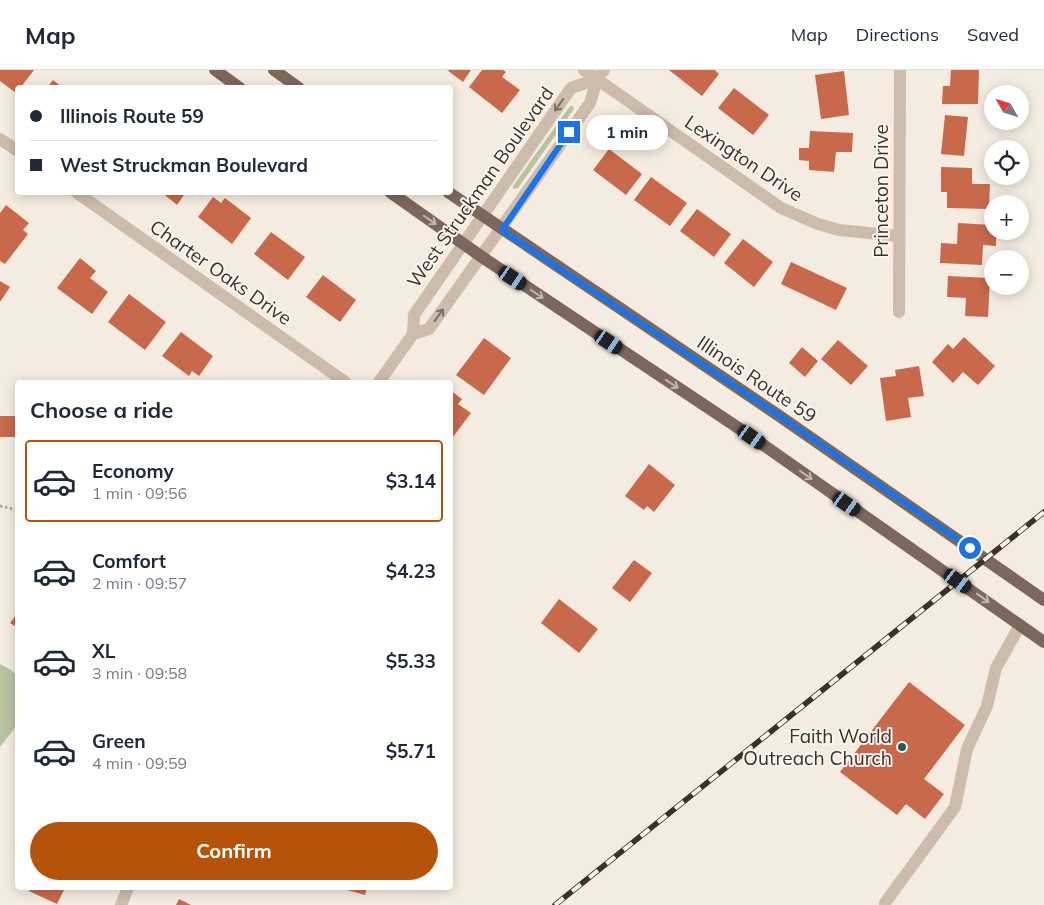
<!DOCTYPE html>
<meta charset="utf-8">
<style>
:root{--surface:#fff;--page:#f2f2f3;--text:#1f2937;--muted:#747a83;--line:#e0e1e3;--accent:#b45309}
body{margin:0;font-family:Mulish,sans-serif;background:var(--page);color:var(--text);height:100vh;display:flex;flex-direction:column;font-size:19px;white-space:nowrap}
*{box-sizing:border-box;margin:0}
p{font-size:16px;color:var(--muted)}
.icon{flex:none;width:28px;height:28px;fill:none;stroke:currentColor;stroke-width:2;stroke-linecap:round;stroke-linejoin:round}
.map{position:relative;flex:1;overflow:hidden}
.details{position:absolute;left:15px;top:310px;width:438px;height:510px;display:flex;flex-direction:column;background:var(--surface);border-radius:5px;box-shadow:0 2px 12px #0003}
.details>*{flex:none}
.top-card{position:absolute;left:15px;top:15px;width:438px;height:110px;border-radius:5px;box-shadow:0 2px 12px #0003;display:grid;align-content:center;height:110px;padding:0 15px;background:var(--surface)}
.needle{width:32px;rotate:309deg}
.fabs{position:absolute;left:984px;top:15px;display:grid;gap:10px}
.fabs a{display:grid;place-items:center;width:45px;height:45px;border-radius:50%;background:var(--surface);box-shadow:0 2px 12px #0003;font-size:25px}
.end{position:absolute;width:22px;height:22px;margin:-11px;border:6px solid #1a73e8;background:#fff;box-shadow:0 0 0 2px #fff}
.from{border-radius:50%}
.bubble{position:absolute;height:35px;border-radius:18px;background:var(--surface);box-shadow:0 2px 12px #0003;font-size:16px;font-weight:700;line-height:35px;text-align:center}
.car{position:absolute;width:15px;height:30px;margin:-15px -8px;border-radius:6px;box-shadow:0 0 4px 1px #0007;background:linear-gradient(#222 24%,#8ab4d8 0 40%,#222 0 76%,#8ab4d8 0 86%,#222 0)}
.top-card b{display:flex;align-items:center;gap:18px;height:48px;font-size:19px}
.top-card b+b{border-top:1px solid var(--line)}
.top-card i{width:12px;height:12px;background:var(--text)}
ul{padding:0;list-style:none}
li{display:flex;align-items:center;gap:15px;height:82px;margin:0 10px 8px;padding:0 5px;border:2px solid transparent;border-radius:5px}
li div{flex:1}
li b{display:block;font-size:19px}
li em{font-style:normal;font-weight:700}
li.active{border-color:var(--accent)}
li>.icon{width:45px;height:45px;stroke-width:1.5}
h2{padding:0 15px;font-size:22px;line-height:60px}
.primary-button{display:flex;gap:10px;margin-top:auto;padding:10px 15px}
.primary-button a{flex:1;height:58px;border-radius:30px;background:var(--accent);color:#fff;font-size:20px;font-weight:700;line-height:58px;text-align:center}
header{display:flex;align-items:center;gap:30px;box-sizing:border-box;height:70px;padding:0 25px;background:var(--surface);border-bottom:1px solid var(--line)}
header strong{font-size:24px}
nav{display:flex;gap:28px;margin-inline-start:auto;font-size:18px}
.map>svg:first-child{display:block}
.green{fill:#b8c4a0}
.building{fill:#c8694b}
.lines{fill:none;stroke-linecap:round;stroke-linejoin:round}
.path{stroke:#b9a596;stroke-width:3;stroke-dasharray:2.5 2.5;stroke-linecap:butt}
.minor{stroke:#cdbbac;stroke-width:12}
.major{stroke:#7d675c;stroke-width:12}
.rail-casing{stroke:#3b302b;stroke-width:5.5}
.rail{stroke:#fbf5ee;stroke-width:4;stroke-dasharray:11;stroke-linecap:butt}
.oneway{stroke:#7d6f65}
.oneway2{stroke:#c2b5ac}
.route{stroke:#1a73e8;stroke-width:6}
.poi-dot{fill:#1f5a5e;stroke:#fbf5ee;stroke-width:2}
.labels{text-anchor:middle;stroke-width:4;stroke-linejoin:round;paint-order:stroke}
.street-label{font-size:19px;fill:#3b302b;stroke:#fbf5ee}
.poi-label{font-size:19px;fill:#3b302b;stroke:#fbf5ee;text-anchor:end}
</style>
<header>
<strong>Map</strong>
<nav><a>Map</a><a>Directions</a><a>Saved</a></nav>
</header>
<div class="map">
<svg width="1044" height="835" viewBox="0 0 1044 835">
<rect width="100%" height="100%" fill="#f4ebe1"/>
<!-- green -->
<path class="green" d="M570,36h3l1,3 -56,79 -5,1v-3z
M0,594l11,6 7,7 -1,48 -17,22z"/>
<!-- building -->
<path class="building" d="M0,0h34l-14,18h-2l-2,5 -16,-12z
M447,0h24l-8,12z
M482,0h21l3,2 -4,5 18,13 -18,23 -33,-26z
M669,0h46l4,4 -17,22z
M951,0h28l-1,34h-36l1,-18h7z
M844,1l5,44 -28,4 -6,-44z
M53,10l10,8h-16z
M734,18l35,27 -16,20 -35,-27z
M945,45l23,2 -4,39 -23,-2z
M810,61l43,2 -1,19h-16l-2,20 -25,-2v-9l-10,-1v-12h10z
M609,79l33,25 -16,21 -33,-25z
M941,97l31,1v16h18l-1,25 -42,-1v-16h-6z
M651,107l36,26 -17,23 -36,-26z
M161,122h25l-9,13z
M213,127l8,6 4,-5 26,20 -19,26 -34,-27z
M6,135l23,18 -6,7 5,4 -23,30 -5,-3v-48z
M697,139l34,25 -17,23 -34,-26z
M958,153l34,2v6h4v15l-13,-1 -1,20 -42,-2 1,-20 16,1z
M271,162l34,25 -17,23 -34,-26z
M743,169l30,23 -19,25 -30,-24z
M80,188l16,13 -6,7 18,14 -16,22 -35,-26z
M791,192l56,26 -11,22 -55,-26z
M323,205l33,25 -16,22 -34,-25z
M948,206l42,2 -2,39 -23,-1 1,-18 -19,-1z
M0,211l10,6 -10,15z
M129,224l37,28 -21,28 -37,-28z
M181,262l32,24 -14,20 -7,-5 -3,5 -27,-20z
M964,267l31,29 -17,19 -15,-13 -10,11 -21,-21 16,-18 5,5z
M484,268l27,20 -27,37 -28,-20z
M838,270l30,26 -17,19 -30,-26z
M802,277l16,14 -13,16 -16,-14z
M919,296l5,30 -16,2 3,19 -25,4 -6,-43 16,-2 -1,-6z
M450,320l12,9 -4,5 13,9 -21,28z
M0,346h18v21h-18z
M649,394l26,21 -21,27 -7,-6 -3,4 -19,-14z
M634,490l18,13 -22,29 -18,-14z
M559,529l39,30 -19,24 -38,-30z
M18,542v16l-8,-5z
M909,612l56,43 -41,54 20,15 -19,25 -19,-15 -9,11 -57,-43z
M30,818h35l-8,16 -28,-13z
M340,818h27l-2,7z
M179,829l12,6h-15z"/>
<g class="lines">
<!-- path -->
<path class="path" d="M0,436l18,4"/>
<!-- minor -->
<path class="minor" d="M584,0l197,138 37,16 21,6 60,6
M0,69l18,12
M76,122l269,190
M899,242l1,-242
M413,264l16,-5 161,-226 7,-24 7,-9
M379,312l34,-48 1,-19 157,-227 26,-9
M885,833l70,-96 12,-58 20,-43 9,-38 24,-43
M121,835l7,-17"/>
<!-- major -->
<path class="major" d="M215,0l25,18
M274,0l25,18
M390,122l92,65 270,180 292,205
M448,122l330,223 266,185"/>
<defs>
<path id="rail" d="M555,835l489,-393"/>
</defs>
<!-- rail casing -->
<use href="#rail" class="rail-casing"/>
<!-- rail -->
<use href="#rail" class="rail"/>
</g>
<!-- one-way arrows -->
<defs><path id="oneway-shaft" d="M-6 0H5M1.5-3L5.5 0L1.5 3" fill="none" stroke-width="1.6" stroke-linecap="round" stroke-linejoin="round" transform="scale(1.25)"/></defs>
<g class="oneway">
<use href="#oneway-shaft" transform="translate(559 35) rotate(126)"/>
<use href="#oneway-shaft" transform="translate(439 245) rotate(-54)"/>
</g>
<g class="oneway2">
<use href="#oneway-shaft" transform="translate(430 150) rotate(35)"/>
<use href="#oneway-shaft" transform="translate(537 224) rotate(34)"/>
<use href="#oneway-shaft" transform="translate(672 314) rotate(34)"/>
<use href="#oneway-shaft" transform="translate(806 405) rotate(35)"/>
<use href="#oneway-shaft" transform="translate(983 528) rotate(36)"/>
</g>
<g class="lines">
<!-- route -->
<path class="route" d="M569,62l-67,98 276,185 192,133"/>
</g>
<!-- markers -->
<circle class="poi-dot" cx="902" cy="677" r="5"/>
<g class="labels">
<!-- street labels -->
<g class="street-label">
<text transform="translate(744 88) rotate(34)" y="7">Lexington Drive</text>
<text transform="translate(480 117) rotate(-55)" y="7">West Struckman Boulevard</text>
<text transform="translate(881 121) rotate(-90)" y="7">Princeton Drive</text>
<text transform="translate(221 202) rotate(35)" y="7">Charter Oaks Drive</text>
<text transform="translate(757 309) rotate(34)" y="7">Illinois Route 59</text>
</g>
<!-- poi labels -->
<g class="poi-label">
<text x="892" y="673">Faith World<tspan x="892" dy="22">Outreach Church</tspan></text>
</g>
</g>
</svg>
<div class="fabs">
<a><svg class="needle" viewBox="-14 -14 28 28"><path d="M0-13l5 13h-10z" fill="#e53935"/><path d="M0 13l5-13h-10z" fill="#747a83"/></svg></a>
<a><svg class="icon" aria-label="locate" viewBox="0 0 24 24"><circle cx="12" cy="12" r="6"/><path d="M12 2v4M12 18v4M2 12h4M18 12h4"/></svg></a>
<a>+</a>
<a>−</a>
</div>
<i class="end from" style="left:970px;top:478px"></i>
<i class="end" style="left:569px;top:62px"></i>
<div class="bubble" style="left:586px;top:45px;width:82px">1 min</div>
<i class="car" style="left:513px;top:208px;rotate:124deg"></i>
<i class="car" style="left:609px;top:272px;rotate:124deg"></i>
<i class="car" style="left:752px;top:367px;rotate:125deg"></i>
<i class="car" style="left:847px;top:434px;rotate:125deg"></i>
<i class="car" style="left:958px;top:511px;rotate:126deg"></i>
<div class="top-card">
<b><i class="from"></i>Illinois Route 59</b>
<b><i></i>West Struckman Boulevard</b>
</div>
<section class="details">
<h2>Choose a ride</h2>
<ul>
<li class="active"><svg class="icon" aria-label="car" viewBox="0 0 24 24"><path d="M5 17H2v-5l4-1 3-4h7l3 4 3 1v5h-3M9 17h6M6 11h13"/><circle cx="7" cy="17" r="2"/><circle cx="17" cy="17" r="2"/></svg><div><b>Economy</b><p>1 min · 09:56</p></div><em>$3.14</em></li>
<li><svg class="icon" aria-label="car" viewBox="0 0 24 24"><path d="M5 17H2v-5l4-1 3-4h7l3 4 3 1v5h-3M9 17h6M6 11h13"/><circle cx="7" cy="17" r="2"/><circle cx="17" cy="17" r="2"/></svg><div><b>Comfort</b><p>2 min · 09:57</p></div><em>$4.23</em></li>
<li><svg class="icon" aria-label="car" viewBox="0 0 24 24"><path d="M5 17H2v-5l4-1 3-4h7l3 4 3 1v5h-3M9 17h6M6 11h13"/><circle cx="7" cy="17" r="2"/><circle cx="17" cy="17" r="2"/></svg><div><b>XL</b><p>3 min · 09:58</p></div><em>$5.33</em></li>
<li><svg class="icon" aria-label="car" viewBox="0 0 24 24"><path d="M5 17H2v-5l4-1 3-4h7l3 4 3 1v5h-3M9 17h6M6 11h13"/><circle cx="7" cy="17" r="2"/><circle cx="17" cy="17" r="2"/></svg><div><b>Green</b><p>4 min · 09:59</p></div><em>$5.71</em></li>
</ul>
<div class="primary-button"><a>Confirm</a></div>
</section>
</div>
